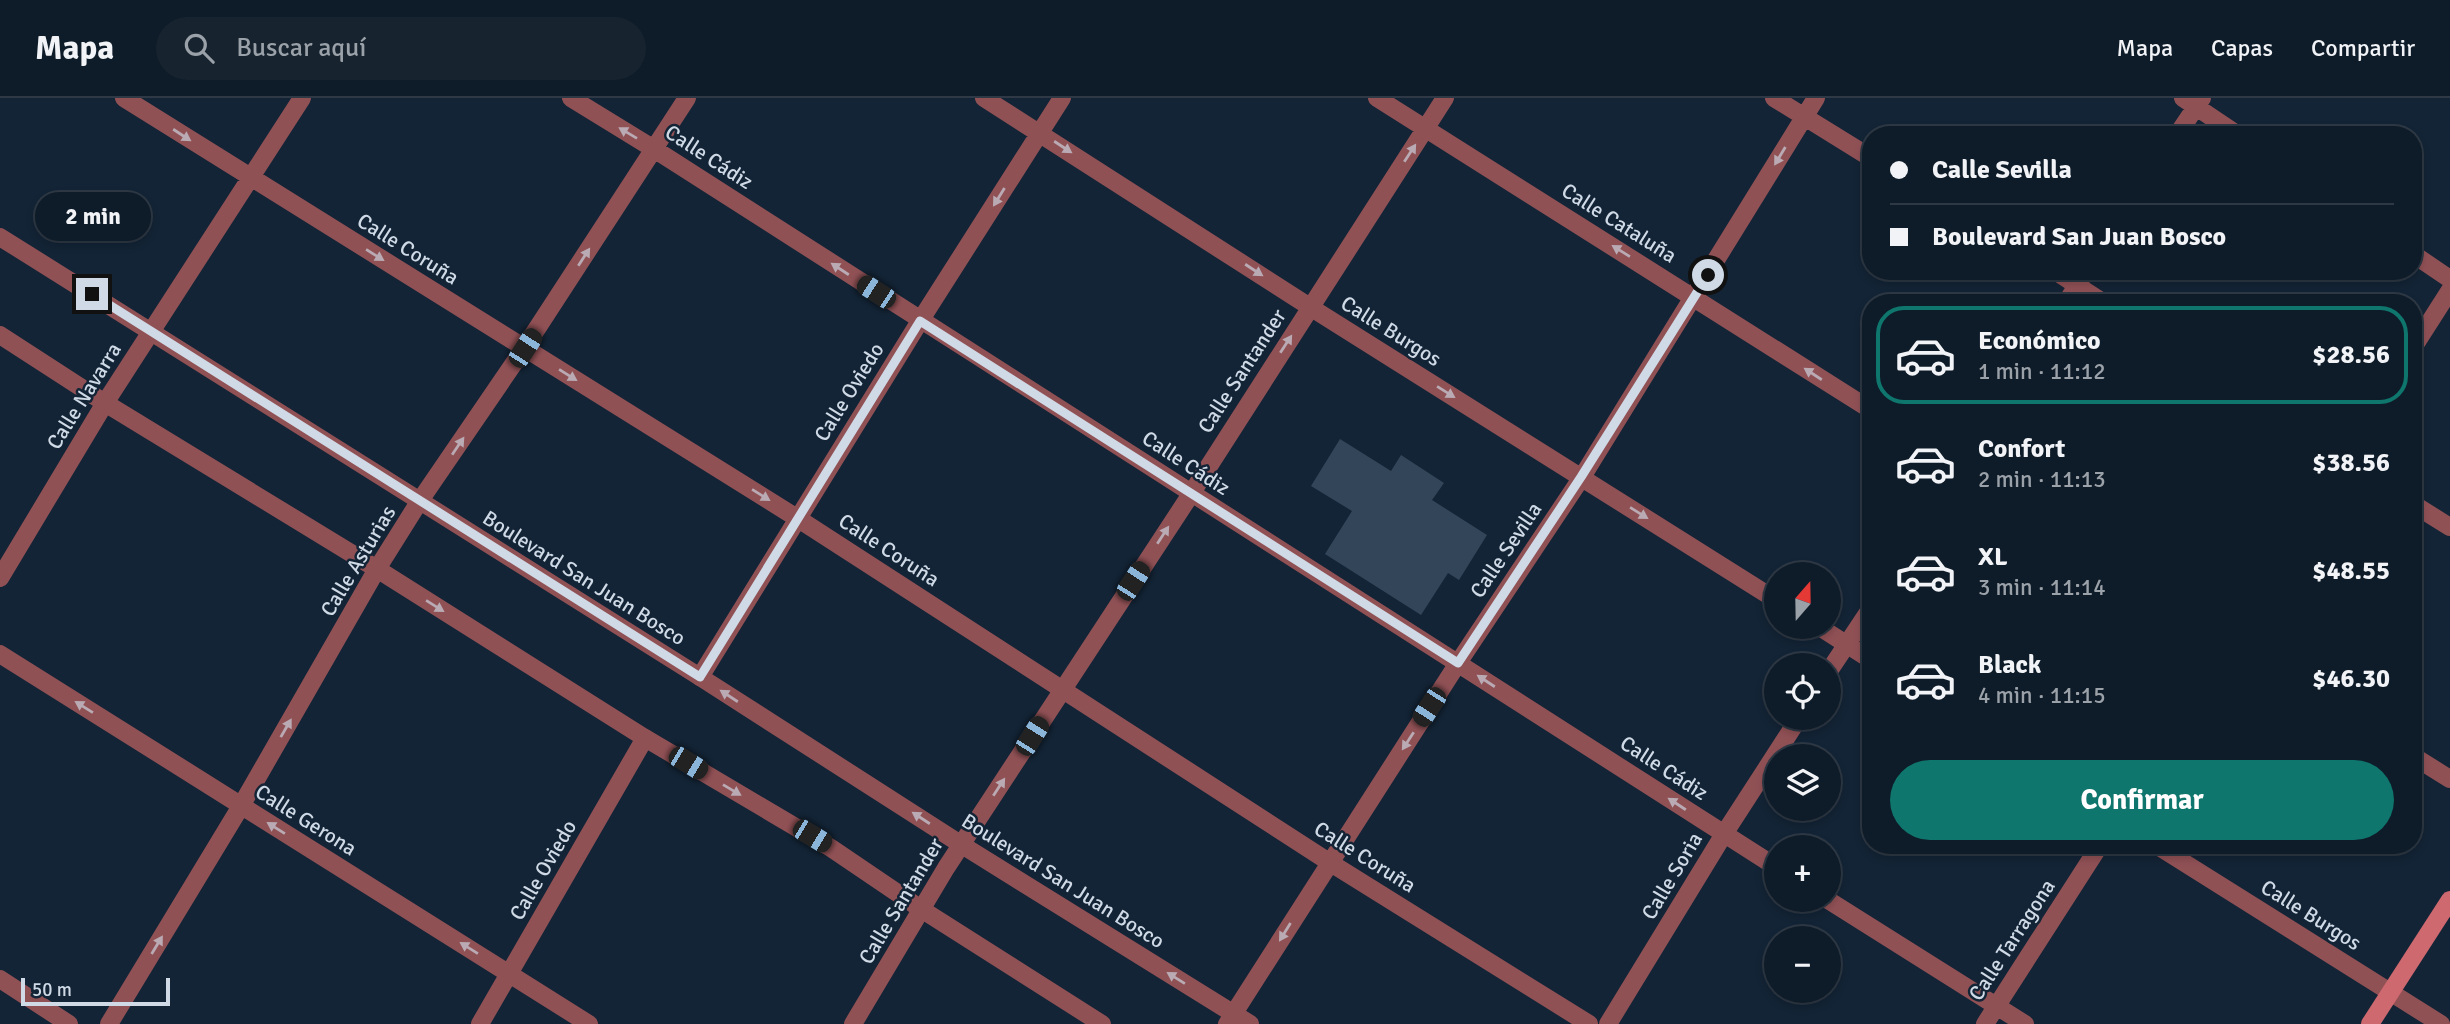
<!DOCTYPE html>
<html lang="es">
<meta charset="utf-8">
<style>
:root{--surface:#0e1b28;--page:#172430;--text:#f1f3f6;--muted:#9ba1a8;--line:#2e3945;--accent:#0f766e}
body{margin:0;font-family:Signika,sans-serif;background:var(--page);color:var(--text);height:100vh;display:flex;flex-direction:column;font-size:26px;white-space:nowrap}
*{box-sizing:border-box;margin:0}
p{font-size:23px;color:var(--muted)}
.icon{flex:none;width:38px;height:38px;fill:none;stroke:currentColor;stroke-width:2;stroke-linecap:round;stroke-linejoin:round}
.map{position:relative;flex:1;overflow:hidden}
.side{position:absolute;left:1862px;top:196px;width:560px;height:560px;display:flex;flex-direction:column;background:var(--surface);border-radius:28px;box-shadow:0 4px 10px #0003,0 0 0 2px var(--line)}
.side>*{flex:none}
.banner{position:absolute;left:1862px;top:28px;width:560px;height:154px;border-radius:28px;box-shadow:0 4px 10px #0003,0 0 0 2px var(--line);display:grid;align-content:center;height:154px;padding:0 28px;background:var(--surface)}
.needle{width:46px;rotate:20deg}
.controls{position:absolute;left:1764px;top:464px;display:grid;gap:14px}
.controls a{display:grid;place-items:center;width:77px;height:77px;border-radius:50%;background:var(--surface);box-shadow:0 4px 10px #0003,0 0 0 2px var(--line);font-size:35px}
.scale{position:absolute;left:21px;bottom:18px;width:149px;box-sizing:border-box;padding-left:7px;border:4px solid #cfdae6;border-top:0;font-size:19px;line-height:24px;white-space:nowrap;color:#cfdae6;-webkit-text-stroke:5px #132436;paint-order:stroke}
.end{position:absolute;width:32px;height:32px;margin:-16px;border:9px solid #cfdae6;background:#111;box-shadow:0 0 0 4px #111}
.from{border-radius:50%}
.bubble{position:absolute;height:49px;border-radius:24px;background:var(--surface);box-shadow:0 4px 10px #0003,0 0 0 2px var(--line);font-size:23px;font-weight:700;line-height:49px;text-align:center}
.car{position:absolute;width:21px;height:42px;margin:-21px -10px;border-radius:9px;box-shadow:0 0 5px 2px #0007;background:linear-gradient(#222 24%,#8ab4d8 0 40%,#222 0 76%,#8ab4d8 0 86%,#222 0)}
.banner b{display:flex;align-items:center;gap:24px;height:66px;font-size:26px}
.banner b+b{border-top:2px solid var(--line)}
.banner i{width:18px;height:18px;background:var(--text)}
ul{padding:12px 0 0;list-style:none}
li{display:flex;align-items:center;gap:21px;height:98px;margin:0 14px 10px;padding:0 14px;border:4px solid transparent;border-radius:28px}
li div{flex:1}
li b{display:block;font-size:26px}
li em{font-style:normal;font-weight:700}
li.on{border-color:var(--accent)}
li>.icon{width:63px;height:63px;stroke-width:1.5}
.cta{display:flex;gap:14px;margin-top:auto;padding:14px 28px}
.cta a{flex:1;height:80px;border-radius:42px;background:var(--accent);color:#fff;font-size:28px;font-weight:700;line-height:80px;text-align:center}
header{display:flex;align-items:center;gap:42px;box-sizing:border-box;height:98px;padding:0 35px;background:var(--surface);border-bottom:2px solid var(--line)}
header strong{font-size:33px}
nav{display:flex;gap:38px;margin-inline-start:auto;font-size:24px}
.search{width:490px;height:63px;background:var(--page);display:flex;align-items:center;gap:18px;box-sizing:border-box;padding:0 24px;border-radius:38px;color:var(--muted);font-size:26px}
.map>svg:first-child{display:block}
.building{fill:#334659}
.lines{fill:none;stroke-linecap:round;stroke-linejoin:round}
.minor{stroke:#905155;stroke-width:18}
.tertiary{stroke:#905155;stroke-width:18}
.secondary{stroke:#ce6970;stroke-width:18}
.oneway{fill:#b9aab3}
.route{stroke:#cfdae6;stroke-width:9}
.labels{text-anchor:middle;stroke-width:5;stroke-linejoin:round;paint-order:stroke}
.street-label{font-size:21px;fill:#cfdae6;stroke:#132436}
</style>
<header>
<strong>Mapa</strong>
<div class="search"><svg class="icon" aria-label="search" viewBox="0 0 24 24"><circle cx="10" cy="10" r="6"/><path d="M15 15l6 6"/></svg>Buscar aquí</div>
<nav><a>Mapa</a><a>Capas</a><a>Compartir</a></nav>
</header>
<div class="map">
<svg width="2450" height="926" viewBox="0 0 2450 926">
<rect width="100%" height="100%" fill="#132436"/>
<!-- building -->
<path class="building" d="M1340,341l51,32 10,-16 43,28 -12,17 55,35 -28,45 -11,-7 -27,42 -96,-61 27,-43 -41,-25z"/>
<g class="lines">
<!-- minor -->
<path class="minor" d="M124,0l673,420 532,344 260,162
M571,0l83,51 1122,718
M984,0l326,209 466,293
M1377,0l494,312
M1774,0l97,60
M2183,0l55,37
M2177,37l25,-37
M2413,156l37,25
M2055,173l49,32
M2066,205l20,-32
M2413,250l37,-58
M2413,406l37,23
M0,480l105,-175 197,-305
M1818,528l53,34
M0,556l589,370
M1829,573l42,-63
M700,579l220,-356 142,-223
M2413,658l37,23
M2156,747l285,179
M1828,802l197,124
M0,881l69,45
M109,926l132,-218 136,-237 42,-67 106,-155 162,-249
M480,926l165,-286
M853,926l93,-156 245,-374 254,-396
M1227,926l231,-361 124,-186 234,-379
M1608,926l116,-190 75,-116
M1985,926l115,-179"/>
<!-- tertiary -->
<path class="tertiary" d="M0,139l700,440 262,168 288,179
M0,237l105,68 272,166 268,169 186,110 90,61 181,115"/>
<!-- secondary -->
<path class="secondary" d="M2370,926l80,-124"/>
</g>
<!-- one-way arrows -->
<defs><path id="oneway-solid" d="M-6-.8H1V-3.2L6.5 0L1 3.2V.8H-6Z" transform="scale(1.75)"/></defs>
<g class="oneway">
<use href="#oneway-solid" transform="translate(628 35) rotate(-149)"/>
<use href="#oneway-solid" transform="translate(182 37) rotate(33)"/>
<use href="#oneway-solid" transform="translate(1063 49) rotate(33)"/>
<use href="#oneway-solid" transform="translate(1410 55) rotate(-57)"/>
<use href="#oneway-solid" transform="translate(1780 58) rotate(121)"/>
<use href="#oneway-solid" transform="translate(999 99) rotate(122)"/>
<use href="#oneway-solid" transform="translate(1621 153) rotate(-148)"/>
<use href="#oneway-solid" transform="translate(375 157) rotate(32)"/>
<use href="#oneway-solid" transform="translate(584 159) rotate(-57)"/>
<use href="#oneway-solid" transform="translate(840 171) rotate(-147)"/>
<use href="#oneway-solid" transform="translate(1254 172) rotate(33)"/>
<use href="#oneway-solid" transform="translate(1286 246) rotate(-57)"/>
<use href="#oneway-solid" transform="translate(1813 276) rotate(-147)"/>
<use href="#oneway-solid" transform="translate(568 277) rotate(32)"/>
<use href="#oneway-solid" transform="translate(1446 294) rotate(32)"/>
<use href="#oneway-solid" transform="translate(458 348) rotate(-56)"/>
<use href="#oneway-solid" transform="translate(761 397) rotate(32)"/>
<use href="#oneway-solid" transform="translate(1639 415) rotate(32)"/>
<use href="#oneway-solid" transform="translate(1163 437) rotate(-57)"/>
<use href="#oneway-solid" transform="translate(435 508) rotate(32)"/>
<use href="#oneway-solid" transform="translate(1486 583) rotate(-147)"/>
<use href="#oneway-solid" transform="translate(729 598) rotate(-147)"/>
<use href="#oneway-solid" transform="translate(84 609) rotate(-148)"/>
<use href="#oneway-solid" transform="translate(286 630) rotate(-60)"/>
<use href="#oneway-solid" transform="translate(1408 643) rotate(123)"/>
<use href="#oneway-solid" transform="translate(999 689) rotate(-57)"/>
<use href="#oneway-solid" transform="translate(732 692) rotate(31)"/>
<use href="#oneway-solid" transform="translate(1677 706) rotate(-147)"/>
<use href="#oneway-solid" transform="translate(921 720) rotate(-147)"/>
<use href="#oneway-solid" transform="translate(276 730) rotate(-148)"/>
<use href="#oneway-solid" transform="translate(1285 834) rotate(122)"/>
<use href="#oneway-solid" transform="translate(157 847) rotate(-59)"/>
<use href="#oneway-solid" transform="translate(469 850) rotate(-148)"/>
<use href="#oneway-solid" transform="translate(1176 880) rotate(-148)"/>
</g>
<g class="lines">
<!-- route -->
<path class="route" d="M92,196l608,383 220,-356 538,342 123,-186 127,-202"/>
</g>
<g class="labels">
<!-- street labels -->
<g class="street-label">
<text transform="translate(709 59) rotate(33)" y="7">Calle Cádiz</text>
<text transform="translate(1619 125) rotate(32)" y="7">Calle Cataluña</text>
<text transform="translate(408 151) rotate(32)" y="7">Calle Coruña</text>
<text transform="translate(1391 233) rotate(32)" y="7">Calle Burgos</text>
<text transform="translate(1242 273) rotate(-57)" y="7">Calle Santander</text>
<text transform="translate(849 294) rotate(-58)" y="7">Calle Oviedo</text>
<text transform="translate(84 298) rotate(-58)" y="7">Calle Navarra</text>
<text transform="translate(1186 365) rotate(33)" y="7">Calle Cádiz</text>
<text transform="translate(889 452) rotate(33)" y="7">Calle Coruña</text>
<text transform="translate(1506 452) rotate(-56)" y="7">Calle Sevilla</text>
<text transform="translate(358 463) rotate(-59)" y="7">Calle Asturias</text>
<text transform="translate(584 480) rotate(32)" y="7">Boulevard San Juan Bosco</text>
<text transform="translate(1664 670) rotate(33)" y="7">Calle Cádiz</text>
<text transform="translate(306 722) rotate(32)" y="7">Calle Gerona</text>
<text transform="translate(1365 759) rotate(32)" y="7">Calle Coruña</text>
<text transform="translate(543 772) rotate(-60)" y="7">Calle Oviedo</text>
<text transform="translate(1672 778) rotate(-59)" y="7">Calle Soria</text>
<text transform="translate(1063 783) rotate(32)" y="7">Boulevard San Juan Bosco</text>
<text transform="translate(901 803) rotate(-59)" y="7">Calle Santander</text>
<text transform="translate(2311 817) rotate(32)" y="7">Calle Burgos</text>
<text transform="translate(2012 842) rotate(-57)" y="7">Calle Tarragona</text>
</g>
</g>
</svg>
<div class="controls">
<a><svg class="needle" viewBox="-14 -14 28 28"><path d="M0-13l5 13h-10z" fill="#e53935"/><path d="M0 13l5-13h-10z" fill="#9ba1a8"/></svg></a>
<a><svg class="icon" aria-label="locate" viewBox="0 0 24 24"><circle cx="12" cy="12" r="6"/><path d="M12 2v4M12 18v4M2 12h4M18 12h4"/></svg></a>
<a><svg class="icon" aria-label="layers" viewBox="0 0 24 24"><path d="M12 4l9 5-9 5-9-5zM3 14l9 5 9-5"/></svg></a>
<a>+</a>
<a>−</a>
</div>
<div class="scale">50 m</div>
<i class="end from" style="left:1708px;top:177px"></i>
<i class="end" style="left:92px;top:196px"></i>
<div class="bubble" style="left:35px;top:94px;width:116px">2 min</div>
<i class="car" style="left:876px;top:194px;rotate:303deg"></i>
<i class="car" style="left:525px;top:250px;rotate:33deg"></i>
<i class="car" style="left:1133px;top:483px;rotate:33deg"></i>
<i class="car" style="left:1429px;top:609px;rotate:213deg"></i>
<i class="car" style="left:1032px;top:638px;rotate:32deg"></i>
<i class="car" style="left:688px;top:665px;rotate:121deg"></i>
<i class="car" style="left:812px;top:738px;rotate:121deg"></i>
<div class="banner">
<b><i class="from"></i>Calle Sevilla</b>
<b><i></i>Boulevard San Juan Bosco</b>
</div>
<section class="side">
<ul>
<li class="on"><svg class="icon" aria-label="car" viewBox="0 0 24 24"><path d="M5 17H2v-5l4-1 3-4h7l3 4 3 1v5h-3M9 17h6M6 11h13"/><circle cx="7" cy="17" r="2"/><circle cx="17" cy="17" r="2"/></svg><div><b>Económico</b><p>1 min · 11:12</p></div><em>$28.56</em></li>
<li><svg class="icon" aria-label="car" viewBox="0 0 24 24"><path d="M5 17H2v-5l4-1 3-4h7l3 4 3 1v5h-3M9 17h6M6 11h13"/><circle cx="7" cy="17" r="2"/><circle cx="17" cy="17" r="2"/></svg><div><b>Confort</b><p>2 min · 11:13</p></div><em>$38.56</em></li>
<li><svg class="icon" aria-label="car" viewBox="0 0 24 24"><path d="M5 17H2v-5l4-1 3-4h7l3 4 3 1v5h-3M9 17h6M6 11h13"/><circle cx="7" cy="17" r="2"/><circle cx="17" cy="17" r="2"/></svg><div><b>XL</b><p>3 min · 11:14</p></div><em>$48.55</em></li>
<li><svg class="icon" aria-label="car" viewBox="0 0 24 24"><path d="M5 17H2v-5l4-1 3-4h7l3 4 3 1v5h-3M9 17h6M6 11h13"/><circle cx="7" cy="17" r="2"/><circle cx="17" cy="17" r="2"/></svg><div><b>Black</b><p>4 min · 11:15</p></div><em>$46.30</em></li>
</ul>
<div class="cta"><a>Confirmar</a></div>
</section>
</div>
